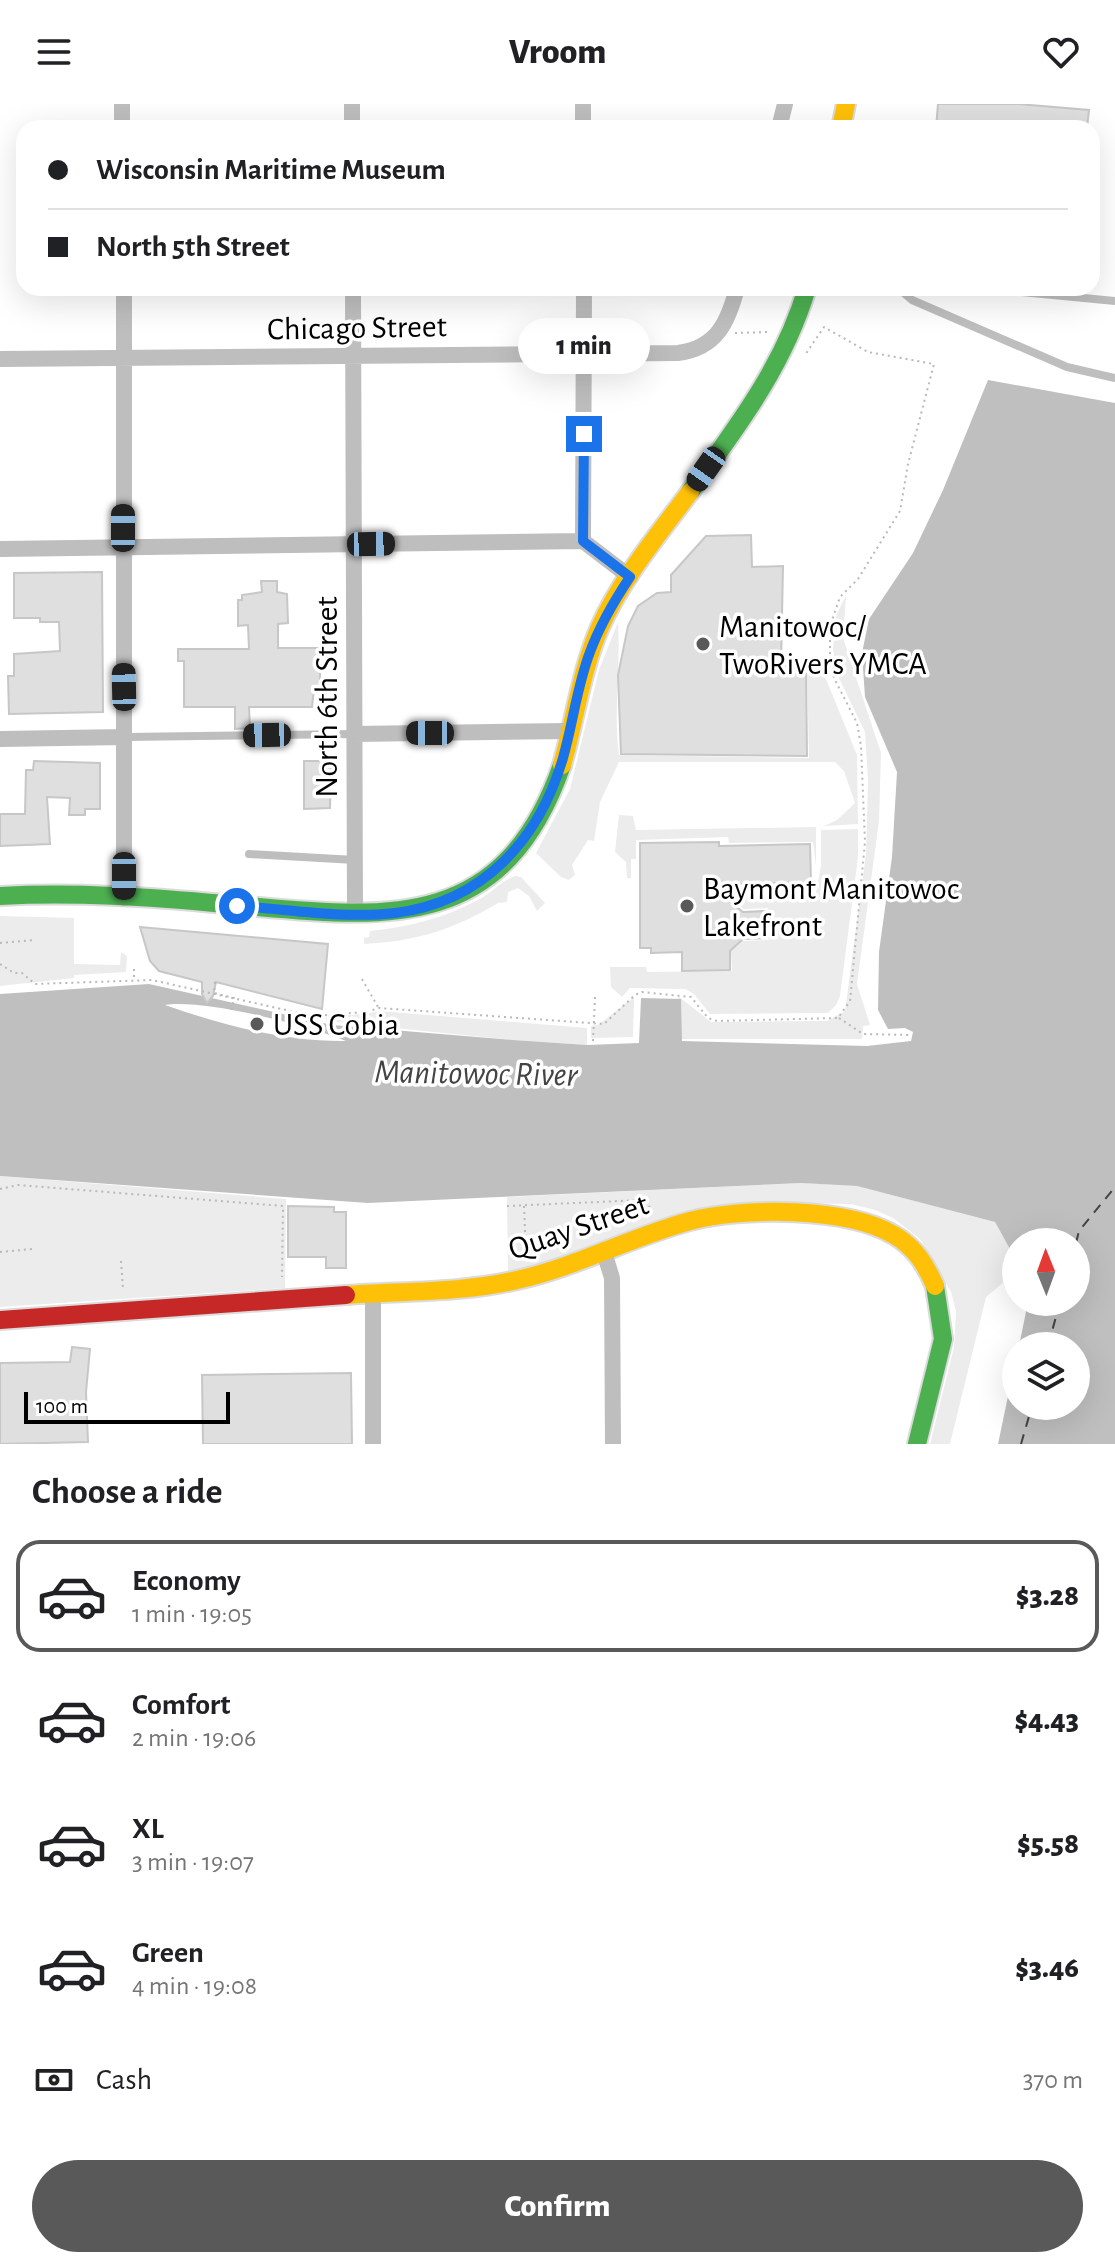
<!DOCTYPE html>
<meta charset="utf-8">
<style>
:root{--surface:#fff;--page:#f6f6f6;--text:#202124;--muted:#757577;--line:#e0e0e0;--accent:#595959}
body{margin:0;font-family:"Alegreya Sans",sans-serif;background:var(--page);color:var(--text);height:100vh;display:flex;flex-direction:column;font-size:30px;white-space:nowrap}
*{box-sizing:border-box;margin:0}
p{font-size:26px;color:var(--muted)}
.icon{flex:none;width:44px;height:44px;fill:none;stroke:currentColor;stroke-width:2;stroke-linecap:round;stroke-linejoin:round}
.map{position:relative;height:1340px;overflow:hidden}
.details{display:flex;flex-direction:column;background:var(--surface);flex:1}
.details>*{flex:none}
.hud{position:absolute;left:16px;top:16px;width:1084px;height:176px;border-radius:24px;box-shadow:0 8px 32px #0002;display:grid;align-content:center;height:176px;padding:0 32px;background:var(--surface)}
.needle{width:52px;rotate:359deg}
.controls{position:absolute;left:1002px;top:1124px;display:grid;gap:16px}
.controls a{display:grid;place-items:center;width:88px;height:88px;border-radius:50%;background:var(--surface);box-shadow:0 8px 32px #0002;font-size:40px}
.scale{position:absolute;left:24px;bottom:20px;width:206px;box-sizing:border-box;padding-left:8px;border:4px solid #000;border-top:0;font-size:22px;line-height:28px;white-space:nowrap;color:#000;-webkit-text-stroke:6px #fff;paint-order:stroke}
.end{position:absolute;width:36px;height:36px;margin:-18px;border:10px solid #1a73e8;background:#fff;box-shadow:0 0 0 4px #fff}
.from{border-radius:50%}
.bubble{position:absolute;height:56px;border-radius:28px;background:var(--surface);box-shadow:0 8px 32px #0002;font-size:26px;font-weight:800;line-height:56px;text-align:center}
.car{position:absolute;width:24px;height:48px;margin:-24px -12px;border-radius:10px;box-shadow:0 0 6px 2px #0007;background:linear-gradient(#222 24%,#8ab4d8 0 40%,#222 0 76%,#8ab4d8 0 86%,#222 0)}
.hud b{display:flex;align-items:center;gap:28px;height:76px;font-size:30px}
.hud b+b{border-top:2px solid var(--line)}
.hud i{width:20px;height:20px;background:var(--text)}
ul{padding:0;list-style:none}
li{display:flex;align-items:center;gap:24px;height:112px;margin:0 16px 12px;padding:0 16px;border:4px solid transparent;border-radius:24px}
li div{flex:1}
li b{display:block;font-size:30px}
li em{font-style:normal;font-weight:800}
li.active{border-color:var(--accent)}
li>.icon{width:72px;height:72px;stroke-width:1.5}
h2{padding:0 32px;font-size:36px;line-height:96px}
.pay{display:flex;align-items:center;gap:20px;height:88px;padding:0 32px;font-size:30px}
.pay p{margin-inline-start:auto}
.action{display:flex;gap:16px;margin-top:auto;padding:16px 32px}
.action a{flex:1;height:92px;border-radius:48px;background:var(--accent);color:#fff;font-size:32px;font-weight:800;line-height:92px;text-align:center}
header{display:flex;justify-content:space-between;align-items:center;height:104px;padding:0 32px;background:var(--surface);font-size:36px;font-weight:800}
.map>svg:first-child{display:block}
.green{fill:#ececec}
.water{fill:#bfbfbf;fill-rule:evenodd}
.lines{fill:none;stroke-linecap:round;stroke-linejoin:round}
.ferry{stroke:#444;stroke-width:2;stroke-dasharray:10 8;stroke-linecap:butt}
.building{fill:#dfdfdf;stroke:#c7c7c7;stroke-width:2}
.fast-casing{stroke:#dbdbdb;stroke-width:22}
.slow-casing{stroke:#dbdbdb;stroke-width:22}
.jam-casing{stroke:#dbdbdb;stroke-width:22}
.path{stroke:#b9b9b9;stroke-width:2;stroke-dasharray:2 4;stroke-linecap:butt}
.lane{stroke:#bebebe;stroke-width:8}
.street{stroke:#bebebe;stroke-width:16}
.fast{stroke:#4caf50;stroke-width:18}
.slow{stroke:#ffc107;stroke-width:18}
.jam{stroke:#c62828;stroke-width:18}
.path-bridge{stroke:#b9b9b9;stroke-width:2;stroke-dasharray:2 4;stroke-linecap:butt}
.route{stroke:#1a73e8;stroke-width:10}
.poi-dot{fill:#595959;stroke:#fff;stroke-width:3}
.labels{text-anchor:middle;stroke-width:7;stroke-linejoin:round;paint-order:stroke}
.street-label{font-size:32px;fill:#000;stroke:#fff}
.poi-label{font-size:32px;fill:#000;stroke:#fff;text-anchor:start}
.water-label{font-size:34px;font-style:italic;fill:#444;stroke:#fff}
</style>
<header><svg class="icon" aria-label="menu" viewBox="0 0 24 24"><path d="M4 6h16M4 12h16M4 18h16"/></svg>Vroom<svg class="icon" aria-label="heart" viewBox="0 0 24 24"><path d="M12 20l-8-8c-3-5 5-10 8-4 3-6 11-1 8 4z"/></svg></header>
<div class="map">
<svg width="1115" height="1340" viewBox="0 0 1115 1340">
<rect width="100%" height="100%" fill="#fff"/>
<!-- green -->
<path class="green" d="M846,491l-3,43 38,115 -2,68 -22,163 13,41 -7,1 -1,13h-184v-43l33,26 116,-1 18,-10 21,-157 2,-74 -3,-48 -28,-58 -4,-25 3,-33z
M618,518c3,44 -5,89 1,133l190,3 -2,-96h12l38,93 1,69 -34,2 13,-6 18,-17 -11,-32 -9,-9h-216l-19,40 -6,39 -6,-1 -16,25 3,10 -6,5 -8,-3 -25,-24 34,-64 29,-119z
M619,711l14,1 3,14 180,-3v39l-3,-24 -84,1 -1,-6 -92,3v19h-5v19h-4l-1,-16 -11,-10z
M858,725v28l-18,139 -4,9 -8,8 -118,1 -16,-20 -9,-5 -55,-1 -8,9 -11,-10 -1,-20h36l1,5 85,-1 -1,-20 10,-10 28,-1 -1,-32 -24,1 -13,-10v-7l85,1 5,-27v-36z
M515,772l6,1 24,26 -8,8 -8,-15 -11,-8 -10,4 -1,10 -9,1c-46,27 -80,38 -134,41v-6l5,-1 1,-6c39,-4 74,-13 108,-31 13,-7 23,-19 37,-24z
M0,812l74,2v46l46,1 1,-13 6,4 -1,16 -52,3v3l-74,8z
M634,893l-1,40 -42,1v-12l7,-1z
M379,907l208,17v17l-74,-5 -186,-19 -2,-3c18,-4 35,-2 54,-7z
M0,1072l286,23 -1,89 -285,19z
M801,1079l56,3 138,36 21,38v12l-30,25 -36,147h-20l24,-97 2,-36 -5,-19 -31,-53 -27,-21 -18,-8 -24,-6 -74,-1 -269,70 -1,-76z"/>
<!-- water -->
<path class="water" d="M988,276l127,23v1041h-117l18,-86v48h60v-60h-57l9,-44h48v-60h-60v18l-21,-38 -138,-36 -56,-3 -433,20 -368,-27v-182l149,-10 183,41 181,15 74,5 52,-2 2,-45 40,1 1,42 185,5 44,-5 2,-9 -8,-4 -17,1 -10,-19 1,-58 13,-95 5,-85 -32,-75 -3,-44 7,-34 44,-66 30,-63zM165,901c39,-6 142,20 181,36 -60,1 -124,-16 -181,-36z"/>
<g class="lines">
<!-- ferry -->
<path class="ferry" d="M1076,1139l3,-12 36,-44
M1048,1242l12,-44
M1021,1340l11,-38"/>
</g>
<!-- building -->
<path class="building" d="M938,0h80l71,6 -2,18h-151z
M751,431l1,32 31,-1 -2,100h25l1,90 -186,-2 -3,-79 10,-49 10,-20 19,-13 14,-1v-17l35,-39z
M102,468l1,140 -94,2 -1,-38h6v-22l46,-3 -1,-29h-19v-4h-26v-45z
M261,477h16v11l10,2 1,29 -10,1v24h42v42h-6l-2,17h-63l1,21 -15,1v-22h-51v-46h-6v-12h71l-1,-24 -10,1v-26h4v-5l20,-3z
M34,657l66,2v46h-15v6h-16l1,-17 -23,-1 3,47 -50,2v-32h25l1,-44h7z
M304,657h27l-1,47 -26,1z
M719,738v4l91,-2 1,38 -82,2v17l14,11 24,-1 1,27 -25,1 -13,12v19l-48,1v-19l-31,1v-5h-11v-105z
M140,823l188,17 -6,65 -106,-27 -3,14 -6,7 -5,-9v-12l-43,-11 -9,-10z
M288,1102l46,1v5h12v56h-20v-11h-38z
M72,1243l18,2 -4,43 2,50 -88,2v-81l70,-1z
M351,1269l1,71h-149l-1,-69z"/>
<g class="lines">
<defs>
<path id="fast" d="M690,388c47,-65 94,-126 117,-204
M0,792c75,-4 150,1 225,8 151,13 276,36 337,-139
M917,1340l26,-105 -8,-53"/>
<path id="slow" d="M841,24l5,-24
M562,661c13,-45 19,-94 38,-138 22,-49 58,-92 90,-135
M346,1191c56,-4 116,-2 171,-15 59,-13 114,-43 173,-59 52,-14 157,-14 204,14 21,12 32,30 41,51"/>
<path id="jam" d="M0,1216l346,-25"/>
</defs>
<!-- fast casing -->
<use href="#fast" class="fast-casing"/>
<!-- slow casing -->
<use href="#slow" class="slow-casing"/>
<!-- jam casing -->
<use href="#jam" class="jam-casing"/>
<!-- path -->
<path class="path" d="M735,229l34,-1
M0,839l34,-3
M0,860l14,9h8l13,11 117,-4 165,37c23,-6 39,-1 62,-9l225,16 31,-29 7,-3 49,5 17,21 9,3 121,-3 12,-17 15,-159 -4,-96 -4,-23 -23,-45 -4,-21v-31l10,-29 18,-18 42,-68 8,-47 26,-100 -66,-12 -44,-25 -19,28
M134,865v10
M362,875l16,28
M839,914l24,16 47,1
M593,937l2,-44
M0,1085l18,-4 265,21 -1,71
M507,1102l135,-6 11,10
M524,1102l2,50
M0,1148l32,-3
M121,1157l2,28"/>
<!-- lane -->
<path class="lane" d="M898,184l14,12 155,67 48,11
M981,184l134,13
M125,633l229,-3
M249,750l106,6"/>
<!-- street -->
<path class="street" d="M122,0v24
M352,0v24
M583,0v24
M779,24l6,-24
M124,184v610
M353,184l2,625
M0,255l678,-6c39,-5 50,-31 59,-65
M583,437l1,-253
M0,445l583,-8 47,36
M354,630l215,-3
M0,635l125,-2
M604,1148l8,26 1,166
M373,1191v149"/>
<!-- fast -->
<use href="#fast" class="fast"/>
<!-- slow -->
<use href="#slow" class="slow"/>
<!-- jam -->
<use href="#jam" class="jam"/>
<!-- path-bridge -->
<path class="path-bridge" d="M215,878l-1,11 20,5 -3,14"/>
</g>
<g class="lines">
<!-- route -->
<path class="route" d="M237,802c51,3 107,13 158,7 88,-11 144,-73 168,-155 10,-35 14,-72 27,-106 10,-27 24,-51 40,-75l-47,-36 1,-107"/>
</g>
<!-- markers -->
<g class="poi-dot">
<circle cx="703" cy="540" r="8"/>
<circle cx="687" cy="802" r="8"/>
<circle cx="257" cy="920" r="8"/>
</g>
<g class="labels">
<!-- street labels -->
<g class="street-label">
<text transform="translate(357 223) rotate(-1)" y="11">Chicago Street</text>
<text transform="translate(326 593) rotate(-90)" y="11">North 6th Street</text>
<text transform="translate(578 1122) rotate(-19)" y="11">Quay Street</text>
</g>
<!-- poi labels -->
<g class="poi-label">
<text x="719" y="533">Manitowoc/<tspan x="719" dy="37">TwoRivers YMCA</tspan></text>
<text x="703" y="795">Baymont Manitowoc<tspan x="703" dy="37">Lakefront</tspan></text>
<text x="273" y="931">USS Cobia</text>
</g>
<!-- water labels -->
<g class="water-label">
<text transform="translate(476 968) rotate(1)" y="12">Manitowoc River</text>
</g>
</g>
</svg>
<div class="controls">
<a><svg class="needle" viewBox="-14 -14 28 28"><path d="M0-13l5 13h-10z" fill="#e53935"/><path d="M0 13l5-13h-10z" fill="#757577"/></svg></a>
<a><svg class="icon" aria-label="layers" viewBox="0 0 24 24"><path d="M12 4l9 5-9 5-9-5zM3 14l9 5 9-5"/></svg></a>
</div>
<div class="scale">100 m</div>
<i class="end from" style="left:237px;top:802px"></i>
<i class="end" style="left:584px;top:330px"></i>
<div class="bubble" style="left:518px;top:214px;width:132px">1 min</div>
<i class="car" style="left:706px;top:365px;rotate:215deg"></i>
<i class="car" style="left:123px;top:424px;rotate:0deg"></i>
<i class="car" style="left:371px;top:440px;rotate:89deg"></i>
<i class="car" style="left:124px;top:583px;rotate:359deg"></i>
<i class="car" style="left:430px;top:629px;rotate:270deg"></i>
<i class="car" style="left:267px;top:631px;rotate:269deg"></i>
<i class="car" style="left:124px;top:772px;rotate:180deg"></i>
<div class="hud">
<b><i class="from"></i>Wisconsin Maritime Museum</b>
<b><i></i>North 5th Street</b>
</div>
</div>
<section class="details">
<h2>Choose a ride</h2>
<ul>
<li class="active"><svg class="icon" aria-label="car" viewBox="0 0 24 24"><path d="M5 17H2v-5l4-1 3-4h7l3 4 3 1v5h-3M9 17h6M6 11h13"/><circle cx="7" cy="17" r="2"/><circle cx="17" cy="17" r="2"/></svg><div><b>Economy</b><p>1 min · 19:05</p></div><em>$3.28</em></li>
<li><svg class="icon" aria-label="car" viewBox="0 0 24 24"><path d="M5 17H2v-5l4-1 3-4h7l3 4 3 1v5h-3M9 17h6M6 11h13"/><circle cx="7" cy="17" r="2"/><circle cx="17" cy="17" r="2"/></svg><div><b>Comfort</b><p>2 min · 19:06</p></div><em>$4.43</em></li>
<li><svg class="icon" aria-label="car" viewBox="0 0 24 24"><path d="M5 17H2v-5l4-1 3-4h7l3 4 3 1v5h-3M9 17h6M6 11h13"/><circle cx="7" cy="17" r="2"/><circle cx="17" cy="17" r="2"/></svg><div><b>XL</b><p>3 min · 19:07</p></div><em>$5.58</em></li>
<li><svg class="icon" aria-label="car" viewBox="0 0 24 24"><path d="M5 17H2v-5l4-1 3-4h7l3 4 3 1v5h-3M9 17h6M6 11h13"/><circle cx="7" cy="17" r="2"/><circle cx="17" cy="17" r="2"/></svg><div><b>Green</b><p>4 min · 19:08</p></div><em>$3.46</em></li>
</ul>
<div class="pay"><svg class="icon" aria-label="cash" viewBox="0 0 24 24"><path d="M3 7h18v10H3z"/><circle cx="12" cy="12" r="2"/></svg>Cash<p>370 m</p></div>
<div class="action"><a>Confirm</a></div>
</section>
